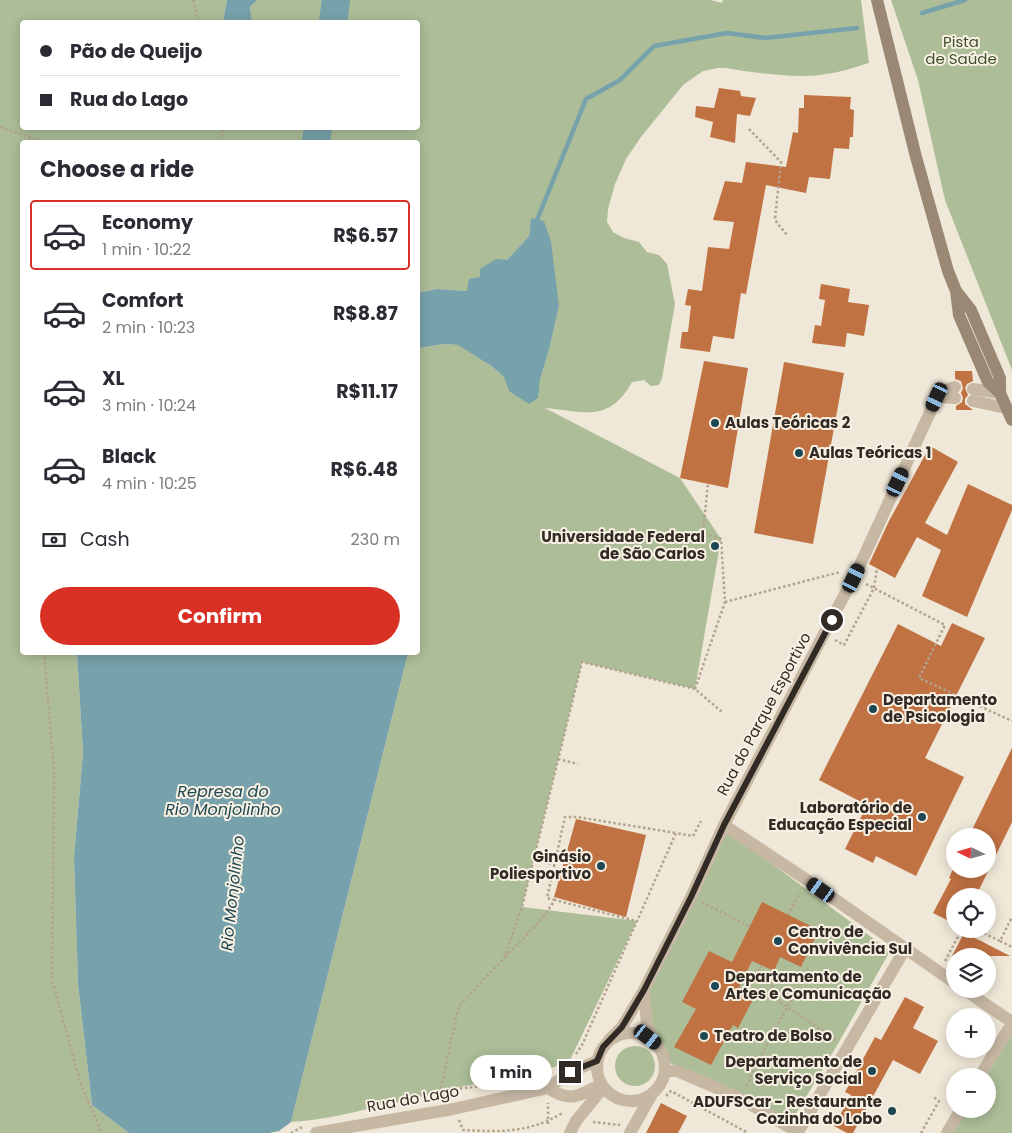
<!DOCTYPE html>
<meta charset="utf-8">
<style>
:root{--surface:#fff;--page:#f7f7f7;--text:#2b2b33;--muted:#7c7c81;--line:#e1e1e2;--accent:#d93025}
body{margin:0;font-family:Poppins,sans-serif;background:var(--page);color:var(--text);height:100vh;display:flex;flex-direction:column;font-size:19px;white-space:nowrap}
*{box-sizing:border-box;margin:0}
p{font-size:16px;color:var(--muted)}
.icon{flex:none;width:28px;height:28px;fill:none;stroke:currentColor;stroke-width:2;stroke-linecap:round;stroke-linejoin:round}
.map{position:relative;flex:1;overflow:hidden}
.details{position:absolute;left:20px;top:140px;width:400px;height:515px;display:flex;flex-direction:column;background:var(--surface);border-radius:5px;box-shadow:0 2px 12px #0003}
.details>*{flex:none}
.banner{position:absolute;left:20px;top:20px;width:400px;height:110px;border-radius:5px;box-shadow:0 2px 12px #0003;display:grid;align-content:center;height:110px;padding:0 20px;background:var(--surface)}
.needle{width:32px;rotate:275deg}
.fabs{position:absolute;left:946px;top:828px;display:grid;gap:10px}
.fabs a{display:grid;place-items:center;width:50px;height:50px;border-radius:50%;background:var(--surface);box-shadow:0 2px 12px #0003;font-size:25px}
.end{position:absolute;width:22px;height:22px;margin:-11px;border:6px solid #322b25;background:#fff;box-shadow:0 0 0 2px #fff}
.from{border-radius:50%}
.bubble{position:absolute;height:35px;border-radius:18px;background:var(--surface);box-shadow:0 2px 12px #0003;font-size:16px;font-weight:700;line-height:35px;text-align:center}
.car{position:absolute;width:15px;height:30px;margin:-15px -8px;border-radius:6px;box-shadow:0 0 4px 1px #0007;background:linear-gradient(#222 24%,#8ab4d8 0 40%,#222 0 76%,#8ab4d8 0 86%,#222 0)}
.banner b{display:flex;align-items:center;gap:18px;height:48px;font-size:19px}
.banner b+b{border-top:1px solid var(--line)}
.banner i{width:12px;height:12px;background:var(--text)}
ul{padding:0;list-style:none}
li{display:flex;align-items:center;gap:15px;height:70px;margin:0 10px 8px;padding:0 10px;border:2px solid transparent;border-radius:5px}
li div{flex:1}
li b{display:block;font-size:19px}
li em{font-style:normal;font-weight:700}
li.active{border-color:var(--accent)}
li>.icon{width:45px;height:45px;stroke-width:1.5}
h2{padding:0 20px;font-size:22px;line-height:60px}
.pay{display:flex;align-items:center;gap:12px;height:55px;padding:0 20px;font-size:19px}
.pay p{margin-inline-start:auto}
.cta{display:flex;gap:10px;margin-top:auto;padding:10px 20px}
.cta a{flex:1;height:58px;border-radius:30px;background:var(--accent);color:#fff;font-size:20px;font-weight:700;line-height:58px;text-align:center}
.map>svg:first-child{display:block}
.green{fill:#acbd98}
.water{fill:#77a2ab}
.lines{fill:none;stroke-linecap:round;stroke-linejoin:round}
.stream{stroke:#77a2ab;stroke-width:4.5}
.river{stroke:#77a2ab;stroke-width:28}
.building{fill:#c17243}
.path{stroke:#b2a28e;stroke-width:2.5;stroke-dasharray:2.5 2.5;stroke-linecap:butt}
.minor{stroke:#c7b8a4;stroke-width:12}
.secondary{stroke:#9a8875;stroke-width:12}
.route{stroke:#322b25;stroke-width:6}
.poi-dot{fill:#1d4752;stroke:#f8f1e3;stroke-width:2}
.labels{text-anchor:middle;stroke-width:4;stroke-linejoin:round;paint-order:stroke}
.park-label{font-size:15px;fill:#3d4f2a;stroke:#f8f1e3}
.poi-label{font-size:15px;font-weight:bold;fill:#322b25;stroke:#f8f1e3;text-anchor:start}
.street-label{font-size:15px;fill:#322b25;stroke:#f8f1e3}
.water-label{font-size:16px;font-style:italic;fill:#1d4752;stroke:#f8f1e3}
</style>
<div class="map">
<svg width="1012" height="1133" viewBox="0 0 1012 1133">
<rect width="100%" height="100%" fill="#efe7d7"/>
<!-- green -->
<path class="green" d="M0,0h227l-4,22h-201v106h396v-106h-166l-2,-15 7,-7h454l11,3 1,-3h138l8,63c-16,5 -32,10 -49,12 -27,3 -66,-2 -94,-7h-8l-15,3 -20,14 -42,52 -15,22 -11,25 -7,25 -1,13 6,10 11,6 15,4 8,10 12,3 8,9 8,40 -13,74 -3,7 -8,1 -7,-6 -12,2c-23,42 -49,29 -87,26l135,70 41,61 -26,150 -113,-27 -60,245 115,14 -68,141c-41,15 -86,20 -129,29 -50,11 -99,28 -149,31l117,-469 10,-1v-308l2,4 24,-4 14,1 22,12 24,20 33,21 3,-18 10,-34 9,-40 -22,-86 -6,-2 -2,18 -22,24 -27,17 -13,14 -30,-2 -19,4v-151h-396v510l55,1 6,100 -9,104 4,127 14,121 37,28h-129z
M891,0h121v370l-67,-170 -27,-120z
M726,830l164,121 -51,91 -48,80 -112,-53 -18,-13 -1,-5 -7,-7 -8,-47z
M1012,1034v99h-61l15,-24h22v-33h-2z
M615 1066a20 20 0 1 1 40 0a20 20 0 1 1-40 0Z"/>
<!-- water -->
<path class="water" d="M227,0h30l-7,7 2,15h-29z
M531,218l13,3 7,21 8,64 -9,40 -10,34 -2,18 -9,6 -20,-13 -5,-14 -14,-12 -32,-20 -14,-1 -24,4 -2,-4v-51l19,-4 30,2 2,-12 11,-2v-8l16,-10 11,1 22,-24z
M77,653h331l-117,469 -12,9 -10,2h-140l-37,-28 -14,-121 -4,-127 9,-104z"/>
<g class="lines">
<!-- stream -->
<path class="stream" d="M922,13l43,-13
M537,220l49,-121 34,-19 34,-34 73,-13 38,5 92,-10"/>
<!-- river -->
<path class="river" d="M333,22l3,-22
M316,142l2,-14"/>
</g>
<!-- building -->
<path class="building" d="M719,88l21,3 1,5 15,2 -6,18 -13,-2 -2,29 -25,-6 3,-15 -18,-5 1,-11 18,2z
M804,95l47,2 -1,12 4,1 -1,27h-3l-1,12 -15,-1 -4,31 -21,-2 -3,16 -40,-8 -20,109 -5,-1 -7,46 -21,-3 -3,16 -30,-4 2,-16h6l3,-26 -6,-1 3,-16 14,2 6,-44 21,2 5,-27 -21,-2 12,-39 17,2 4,-21 40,5 7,-35 5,1 1,-25h5z
M821,284l29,5 -2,13 21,3 -5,31 -17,-3 -2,14 -33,-4 3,-18 6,1 4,-26 -6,-1z
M704,361l44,7 -20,120 -48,-10z
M784,362l60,11 -31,171 -59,-11z
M955,371h17l1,10 -6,3 -2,4 3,7 -3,4v5l8,6h-17v-4l6,-4 1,-4 -2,-5 2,-5 -2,-7 -6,-2z
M930,446l28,16 -33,61 22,12 21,-51 44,21v5l-45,107 -45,-21 19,-46 -24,-13 -22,41 -26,-14 20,-43z
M952,623l33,15 -60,120 39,19 -48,99 -40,-20 -3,7 -28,-14 22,-44 -48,-25 79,-156 43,22z
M1012,748v74l-36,74h-21v28l-22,-11 18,-34 -2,-1 4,-9h35v-33h-19z
M576,819l70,16 -20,82 -72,-20z
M762,902l57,28 -18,37 -21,-10 -6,14 -22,-10 -13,26 17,7 -18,34 -5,-3 -22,40 -37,-18 22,-38 -14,-7 27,-51 23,11z
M964,933l17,8 29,15h-58z
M905,997l19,10 -11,21 25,13 -18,33 -27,-14 -40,73h-6l-13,-7 17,-31 -6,-3 30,-55 6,3z
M661,1103l26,13 -9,17h-32z"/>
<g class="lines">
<!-- path -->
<path class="path" d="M193,0l6,22
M0,127l43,15
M749,129l32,33 -6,56 2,5 11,13
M221,142l2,-14
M866,584l79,41 -26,53 93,43
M725,602l115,-30
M835,640l9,5 30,-57 3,-20
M44,652l10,121 -2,207 30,108 20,45
M695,689l30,-87 -4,-63 -18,-6 5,-50
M558,759l20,5
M534,859l21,6
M555,900l-8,-2 18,-81h12l99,16
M702,902l48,25
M788,915l12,-23
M975,929l25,12 12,-24
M1000,941l12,6
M505,957l37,-38 13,-19 81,21
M945,961l17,-32
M762,965l-5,9 16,10 -5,10 68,46
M576,1054l6,-9 94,-212 17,3 8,-15
M746,1086l23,-46 40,-72
M666,1096l5,-5 77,42
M444,1097l-4,-6 19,-85 45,-48 18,-51 60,-245 113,27 27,23
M367,1108l73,-17 50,-6 57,-15
M459,1120l4,10c39,2 64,3 98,-16l3,1
M593,1122l27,3
M548,1124v-21
M291,1133l13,-7
M921,1133l18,-32 -7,-5"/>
<!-- minor -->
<path class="minor" d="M973,389l27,4
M937,397l18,1
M973,401l33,7
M724,825l83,55 148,103
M963,989l49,33
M644,990l3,35 9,18
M597 1067a34 34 0 1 1 68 0a34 34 0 1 1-68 0Z
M609,1040l13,-13 22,-37 47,-93 33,-72 135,-258 78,-170 9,-7 9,-3
M665,1071h12l63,27 59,35
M980,1076l32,-53
M548,1088c22,15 32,8 53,-4
M798,1132l107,-183
M316,1133l137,-24 95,-21 22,-16 27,-11
M570,1133l6,-12 27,-33
M630,1133l22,-39
M947,1133l14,-24"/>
<!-- secondary -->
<path class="secondary" d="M877,0l39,157 32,114 8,20 3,24 29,67 12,11
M956,291l15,19 14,33 15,35v15l12,27"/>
</g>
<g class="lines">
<!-- route -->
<path class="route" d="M570,1072l27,-11 6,-14 19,-20 22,-37 47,-93 33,-72 108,-205"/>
</g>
<!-- markers -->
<g class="poi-dot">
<circle cx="715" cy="423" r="5"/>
<circle cx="799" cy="453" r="5"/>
<circle cx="715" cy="546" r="5"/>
<circle cx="873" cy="709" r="5"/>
<circle cx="922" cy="817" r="5"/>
<circle cx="601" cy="866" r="5"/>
<circle cx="778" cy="941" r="5"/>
<circle cx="715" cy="986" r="5"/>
<circle cx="704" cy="1036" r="5"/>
<circle cx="872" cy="1071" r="5"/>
<circle cx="892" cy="1111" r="5"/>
</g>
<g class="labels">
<!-- park labels -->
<g class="park-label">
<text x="961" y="47">Pista<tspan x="961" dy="17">de Saúde</tspan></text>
</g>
<!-- poi labels -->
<g class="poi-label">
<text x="725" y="428">Aulas Teóricas 2</text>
<text x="809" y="458">Aulas Teóricas 1</text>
<text x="705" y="542" text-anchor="end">Universidade Federal<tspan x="705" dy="17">de São Carlos</tspan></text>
<text x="883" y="705">Departamento<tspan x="883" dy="17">de Psicologia</tspan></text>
<text x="912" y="813" text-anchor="end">Laboratório de<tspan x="912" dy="17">Educação Especial</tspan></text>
<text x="591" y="862" text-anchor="end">Ginásio<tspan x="591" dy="17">Poliesportivo</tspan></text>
<text x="788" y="937">Centro de<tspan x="788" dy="17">Convivência Sul</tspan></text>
<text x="725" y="982">Departamento de<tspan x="725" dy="17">Artes e Comunicação</tspan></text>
<text x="714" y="1041">Teatro de Bolso</text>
<text x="862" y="1067" text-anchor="end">Departamento de<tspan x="862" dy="17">Serviço Social</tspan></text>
<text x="882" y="1107" text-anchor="end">ADUFSCar - Restaurante<tspan x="882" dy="17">Cozinha do Lobo</tspan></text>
</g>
<!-- street labels -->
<g class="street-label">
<text transform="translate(764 714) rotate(-62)" y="5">Rua do Parque Esportivo</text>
<text transform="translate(413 1099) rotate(-10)" y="5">Rua do Lago</text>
</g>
<!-- water labels -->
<g class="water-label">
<text x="223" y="797">Represa do<tspan x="223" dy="18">Rio Monjolinho</tspan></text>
<text transform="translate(232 893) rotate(-84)" y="6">Rio Monjolinho</text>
</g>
</g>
</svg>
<div class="fabs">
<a><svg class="needle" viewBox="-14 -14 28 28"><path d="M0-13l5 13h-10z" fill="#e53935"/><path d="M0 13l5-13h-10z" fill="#7c7c81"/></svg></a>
<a><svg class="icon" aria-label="locate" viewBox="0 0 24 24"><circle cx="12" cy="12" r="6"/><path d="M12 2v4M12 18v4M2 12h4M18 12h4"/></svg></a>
<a><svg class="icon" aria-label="layers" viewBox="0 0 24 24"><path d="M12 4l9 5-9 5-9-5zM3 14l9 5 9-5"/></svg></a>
<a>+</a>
<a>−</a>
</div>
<i class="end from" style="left:832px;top:620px"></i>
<i class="end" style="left:570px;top:1072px"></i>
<div class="bubble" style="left:470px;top:1055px;width:82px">1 min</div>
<i class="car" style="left:937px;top:397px;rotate:205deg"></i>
<i class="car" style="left:898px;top:482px;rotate:25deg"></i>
<i class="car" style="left:854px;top:578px;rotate:26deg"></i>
<i class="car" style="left:821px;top:890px;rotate:305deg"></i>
<i class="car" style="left:648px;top:1037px;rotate:128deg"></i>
<div class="banner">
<b><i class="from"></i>Pão de Queijo</b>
<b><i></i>Rua do Lago</b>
</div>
<section class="details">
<h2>Choose a ride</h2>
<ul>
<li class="active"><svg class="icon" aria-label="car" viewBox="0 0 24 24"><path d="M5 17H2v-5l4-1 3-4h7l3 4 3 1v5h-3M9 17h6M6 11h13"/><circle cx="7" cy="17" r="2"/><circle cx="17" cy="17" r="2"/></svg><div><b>Economy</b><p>1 min · 10:22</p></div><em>R$6.57</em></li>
<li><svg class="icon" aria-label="car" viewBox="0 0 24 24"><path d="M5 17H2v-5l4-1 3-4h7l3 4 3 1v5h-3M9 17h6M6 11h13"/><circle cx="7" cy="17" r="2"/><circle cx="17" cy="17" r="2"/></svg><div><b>Comfort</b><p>2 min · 10:23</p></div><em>R$8.87</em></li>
<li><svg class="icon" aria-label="car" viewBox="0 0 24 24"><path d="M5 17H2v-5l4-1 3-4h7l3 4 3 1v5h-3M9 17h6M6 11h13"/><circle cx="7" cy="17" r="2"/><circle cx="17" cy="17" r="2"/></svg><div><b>XL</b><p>3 min · 10:24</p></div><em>R$11.17</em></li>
<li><svg class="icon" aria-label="car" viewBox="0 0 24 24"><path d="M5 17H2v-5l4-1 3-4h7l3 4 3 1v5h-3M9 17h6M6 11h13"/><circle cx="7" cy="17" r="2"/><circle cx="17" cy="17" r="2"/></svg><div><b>Black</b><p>4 min · 10:25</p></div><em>R$6.48</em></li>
</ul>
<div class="pay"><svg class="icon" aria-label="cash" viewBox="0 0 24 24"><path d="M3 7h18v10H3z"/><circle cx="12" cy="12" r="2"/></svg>Cash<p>230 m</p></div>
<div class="cta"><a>Confirm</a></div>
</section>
</div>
